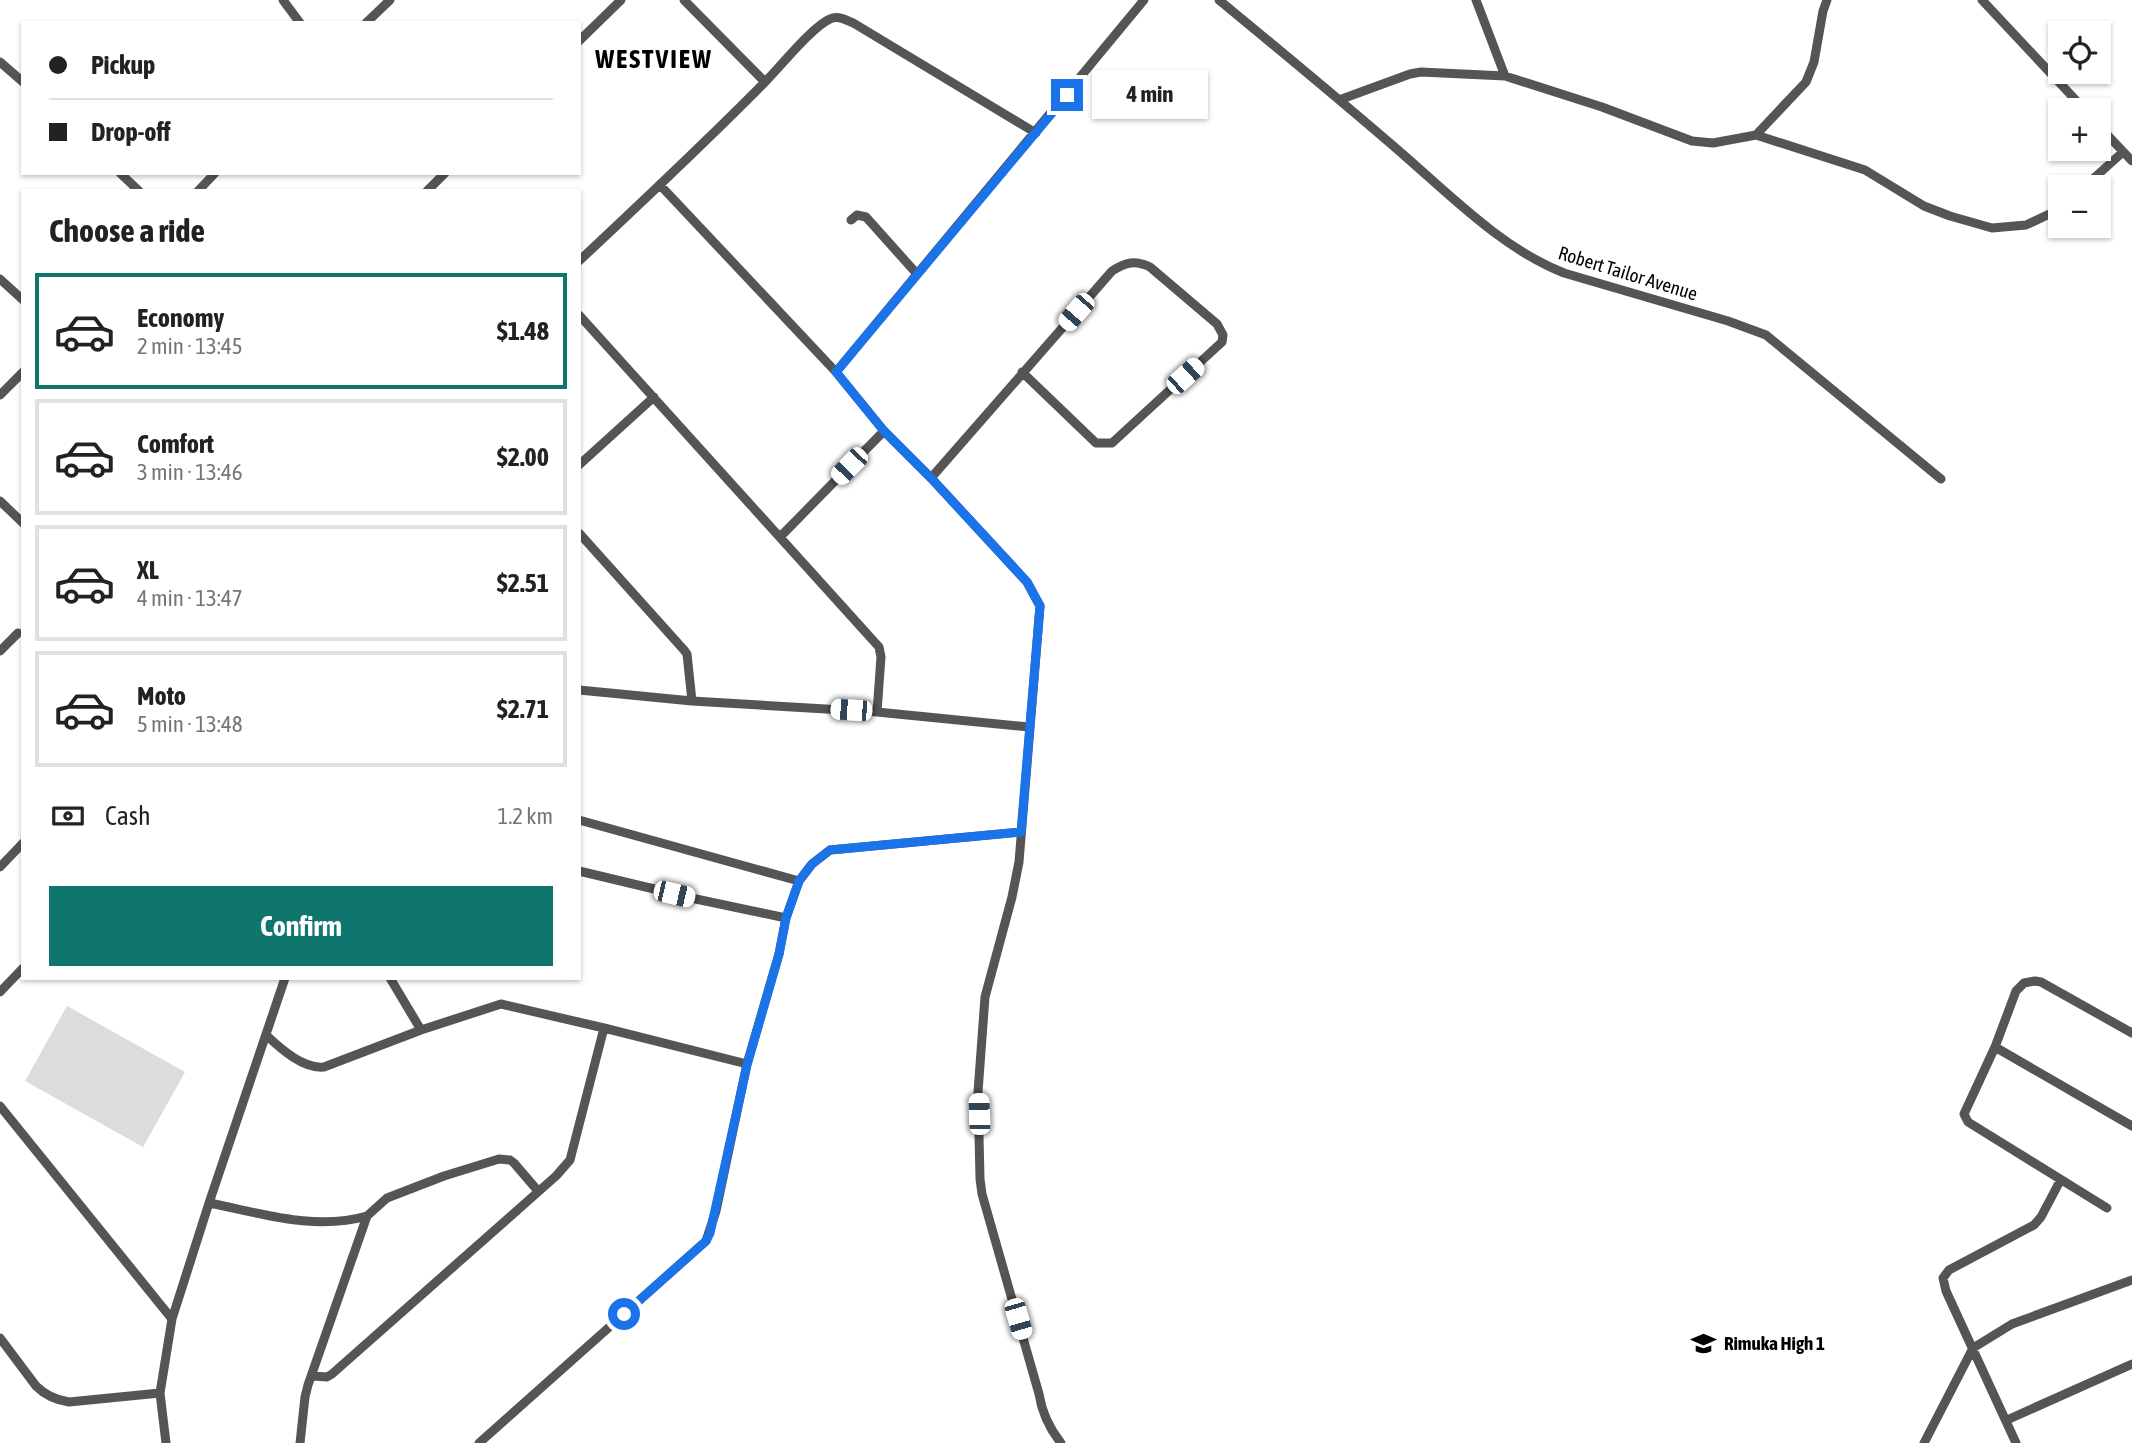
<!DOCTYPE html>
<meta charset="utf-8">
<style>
:root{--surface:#fff;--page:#f6f6f6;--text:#222;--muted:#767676;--line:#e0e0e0;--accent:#0f766e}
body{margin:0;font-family:"Asap Condensed",sans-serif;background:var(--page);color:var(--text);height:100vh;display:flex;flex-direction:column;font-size:26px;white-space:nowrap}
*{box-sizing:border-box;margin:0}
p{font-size:23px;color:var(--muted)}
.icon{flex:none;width:38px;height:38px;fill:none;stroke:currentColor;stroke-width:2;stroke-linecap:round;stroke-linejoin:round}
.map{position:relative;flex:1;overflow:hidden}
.side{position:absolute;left:21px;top:189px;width:560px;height:791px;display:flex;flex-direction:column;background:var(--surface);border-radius:0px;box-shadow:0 2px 5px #0004}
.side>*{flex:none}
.hud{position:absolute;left:21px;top:21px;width:560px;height:154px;border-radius:0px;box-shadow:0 2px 5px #0004;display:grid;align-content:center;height:154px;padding:0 28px;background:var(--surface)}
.tools{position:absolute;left:2048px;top:21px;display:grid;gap:14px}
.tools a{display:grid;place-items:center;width:63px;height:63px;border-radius:0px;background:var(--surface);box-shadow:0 2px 5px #0004;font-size:35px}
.end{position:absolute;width:32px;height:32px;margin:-16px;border:9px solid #1a73e8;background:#fff;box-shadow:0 0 0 4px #fff}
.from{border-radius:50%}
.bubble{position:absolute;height:49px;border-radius:0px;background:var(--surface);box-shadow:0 2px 5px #0004;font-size:23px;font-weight:700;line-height:49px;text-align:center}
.car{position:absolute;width:21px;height:42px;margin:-21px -10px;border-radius:9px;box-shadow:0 0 5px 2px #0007;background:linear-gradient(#fff 24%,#345 0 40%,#fff 0 76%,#345 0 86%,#fff 0)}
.hud b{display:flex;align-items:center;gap:24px;height:66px;font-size:26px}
.hud b+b{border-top:2px solid var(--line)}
.hud i{width:18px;height:18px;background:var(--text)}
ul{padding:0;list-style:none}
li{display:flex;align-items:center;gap:21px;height:116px;margin:0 14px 10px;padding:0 14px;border:4px solid var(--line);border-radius:0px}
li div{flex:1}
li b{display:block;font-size:26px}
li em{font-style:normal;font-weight:700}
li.selected{border-color:var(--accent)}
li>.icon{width:63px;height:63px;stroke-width:1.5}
h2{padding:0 28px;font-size:32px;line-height:84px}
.pay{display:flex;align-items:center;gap:18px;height:77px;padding:0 28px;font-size:26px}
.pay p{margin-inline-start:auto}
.action{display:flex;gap:14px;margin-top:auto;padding:14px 28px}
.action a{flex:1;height:80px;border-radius:0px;background:var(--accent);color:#fff;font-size:28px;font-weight:700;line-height:80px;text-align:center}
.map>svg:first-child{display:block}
.green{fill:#dcdcdc}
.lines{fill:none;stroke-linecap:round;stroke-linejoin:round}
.minor{stroke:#555;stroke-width:9}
.route{stroke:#1a73e8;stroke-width:9}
.labels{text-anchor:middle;stroke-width:5;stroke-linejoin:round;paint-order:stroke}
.street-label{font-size:19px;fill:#000;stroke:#fff}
.poi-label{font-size:19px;font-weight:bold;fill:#000;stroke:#fff;text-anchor:start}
.district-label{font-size:26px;font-weight:bold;letter-spacing:2px;fill:#000;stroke:#fff}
</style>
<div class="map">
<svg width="2132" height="1443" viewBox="0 0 2132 1443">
<rect width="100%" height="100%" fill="#fff"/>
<!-- green -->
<path class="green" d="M67,1006l118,66 -42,75 -118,-66z"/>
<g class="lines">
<!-- minor -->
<path class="minor" d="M283,0l17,23
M684,0l81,82
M1219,0c63,52 126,104 187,157 48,42 99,93 158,116l164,48 38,14 175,144
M1476,0l29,76
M1982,0l103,110
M366,23l24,-23
M579,41l42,-41
M0,62l23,20
M1339,100l71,-26 11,-2 84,4 97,31 90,34 21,2 43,-8 109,35 59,36 26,10 42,12 34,-3 34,-16
M2098,125l34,36
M1756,135l50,-53 8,-20 9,-51 4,-11
M120,173l19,18
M660,185l176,187 48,59 47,47 96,104 13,24 -21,256 -7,35 -27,100 -7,95 2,87 2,15 57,200c3,19 10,34 22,49
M2084,187l39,-35
M198,191l17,-18
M427,191l18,-18
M851,220l6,-5 9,2 51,57
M579,261c63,-59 126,-118 186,-179 15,-15 48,-56 65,-63 8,-4 17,1 25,5l181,109
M0,279l23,21
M579,315l300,332 2,10 -4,55
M836,372l308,-372
M0,395l23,-23
M579,465l75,-68
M931,478l181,-207c14,-9 23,-11 38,-4l67,57 6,11 -1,7 -110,101h-16l-74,-71
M0,501l23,22
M579,533l105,117 3,4 5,47
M780,537l104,-106
M0,651l18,-18
M579,690l113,11 185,11 152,15
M579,820l220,61
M0,867l23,-24
M579,871l117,28 90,19
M390,978l31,52
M0,992l23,-24
M266,1035c15,14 37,34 58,32l97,-37 80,-26 103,24 143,36
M1995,1047l137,79
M0,1106l172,213
M209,1203c52,10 105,28 158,13
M2107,1208l-139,-86 -4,-8 31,-67 21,-56 8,-8 11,-2 6,1 91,51
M0,1338l36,48c10,10 20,14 33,16l91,-9
M313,1376l14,1 5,-3 224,-198 14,-16 34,-132
M2007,1420l125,-56
M166,1443l-6,-50 12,-74 37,-116 76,-225
M300,1443l5,-46 3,-12 59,-169 20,-18 57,-22 55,-17 11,1 4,3 24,28
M479,1443l227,-202 10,-30 31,-147 32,-110 7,-36 13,-37 13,-17 18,-14 191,-18
M1924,1443l49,-95 39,-24 120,-44
M2016,1443l-70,-152 -3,-13 6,-8 85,-45 7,-8 19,-36"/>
</g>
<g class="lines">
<!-- route -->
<path class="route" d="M624,1314l82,-73 4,-8 37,-168 32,-111 7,-36 13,-37 13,-17 18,-14 191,-18 19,-226 -13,-24 -96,-104 -47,-47 -48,-59 231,-277"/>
</g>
<!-- icons -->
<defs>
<symbol id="school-bare" viewBox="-9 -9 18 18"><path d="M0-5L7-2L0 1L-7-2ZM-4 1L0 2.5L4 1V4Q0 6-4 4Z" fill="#000" stroke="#fff" stroke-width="2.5" paint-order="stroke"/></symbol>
</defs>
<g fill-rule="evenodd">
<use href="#school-bare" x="1686" y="1326" width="35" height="35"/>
</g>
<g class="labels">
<!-- street labels -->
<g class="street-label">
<text transform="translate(1628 273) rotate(17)" y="7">Robert Tailor Avenue</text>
</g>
<!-- poi labels -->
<g class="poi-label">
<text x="1724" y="1350">Rimuka High 1</text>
</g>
<!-- district labels -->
<g class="district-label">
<text x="654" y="68">WESTVIEW</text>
</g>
</g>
</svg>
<div class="tools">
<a><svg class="icon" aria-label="locate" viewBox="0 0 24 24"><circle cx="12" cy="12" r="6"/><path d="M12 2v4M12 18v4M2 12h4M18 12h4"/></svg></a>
<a>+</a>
<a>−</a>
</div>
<i class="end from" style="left:624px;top:1314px"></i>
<i class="end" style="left:1067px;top:95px"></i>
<div class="bubble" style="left:1092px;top:70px;width:116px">4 min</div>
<i class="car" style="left:1076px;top:312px;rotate:221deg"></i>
<i class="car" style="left:1185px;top:376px;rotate:48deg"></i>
<i class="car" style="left:849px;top:466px;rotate:224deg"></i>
<i class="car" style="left:851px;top:710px;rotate:273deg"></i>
<i class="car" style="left:674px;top:894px;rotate:103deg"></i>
<i class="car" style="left:979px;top:1114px;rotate:358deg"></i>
<i class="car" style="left:1018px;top:1319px;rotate:164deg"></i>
<div class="hud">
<b><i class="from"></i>Pickup</b>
<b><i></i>Drop-off</b>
</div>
<section class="side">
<h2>Choose a ride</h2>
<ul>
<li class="selected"><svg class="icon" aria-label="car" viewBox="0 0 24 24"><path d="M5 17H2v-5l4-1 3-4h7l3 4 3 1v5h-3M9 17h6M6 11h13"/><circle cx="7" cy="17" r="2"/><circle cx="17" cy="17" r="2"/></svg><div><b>Economy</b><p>2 min · 13:45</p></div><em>$1.48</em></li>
<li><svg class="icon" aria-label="car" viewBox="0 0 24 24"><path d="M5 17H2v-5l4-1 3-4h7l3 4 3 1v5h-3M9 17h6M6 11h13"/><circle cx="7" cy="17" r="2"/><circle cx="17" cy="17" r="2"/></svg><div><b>Comfort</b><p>3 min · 13:46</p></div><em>$2.00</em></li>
<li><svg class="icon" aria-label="car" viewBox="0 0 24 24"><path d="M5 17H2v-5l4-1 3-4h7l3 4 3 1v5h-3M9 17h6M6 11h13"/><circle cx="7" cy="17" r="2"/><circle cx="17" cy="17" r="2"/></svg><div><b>XL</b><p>4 min · 13:47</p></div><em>$2.51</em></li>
<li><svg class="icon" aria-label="car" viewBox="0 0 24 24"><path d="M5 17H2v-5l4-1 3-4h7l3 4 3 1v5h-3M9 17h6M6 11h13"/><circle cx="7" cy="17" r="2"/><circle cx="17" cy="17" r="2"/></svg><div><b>Moto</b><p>5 min · 13:48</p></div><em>$2.71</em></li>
</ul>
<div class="pay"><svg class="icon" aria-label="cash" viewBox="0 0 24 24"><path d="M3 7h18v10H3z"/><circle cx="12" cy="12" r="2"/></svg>Cash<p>1.2 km</p></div>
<div class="action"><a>Confirm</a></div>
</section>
</div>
